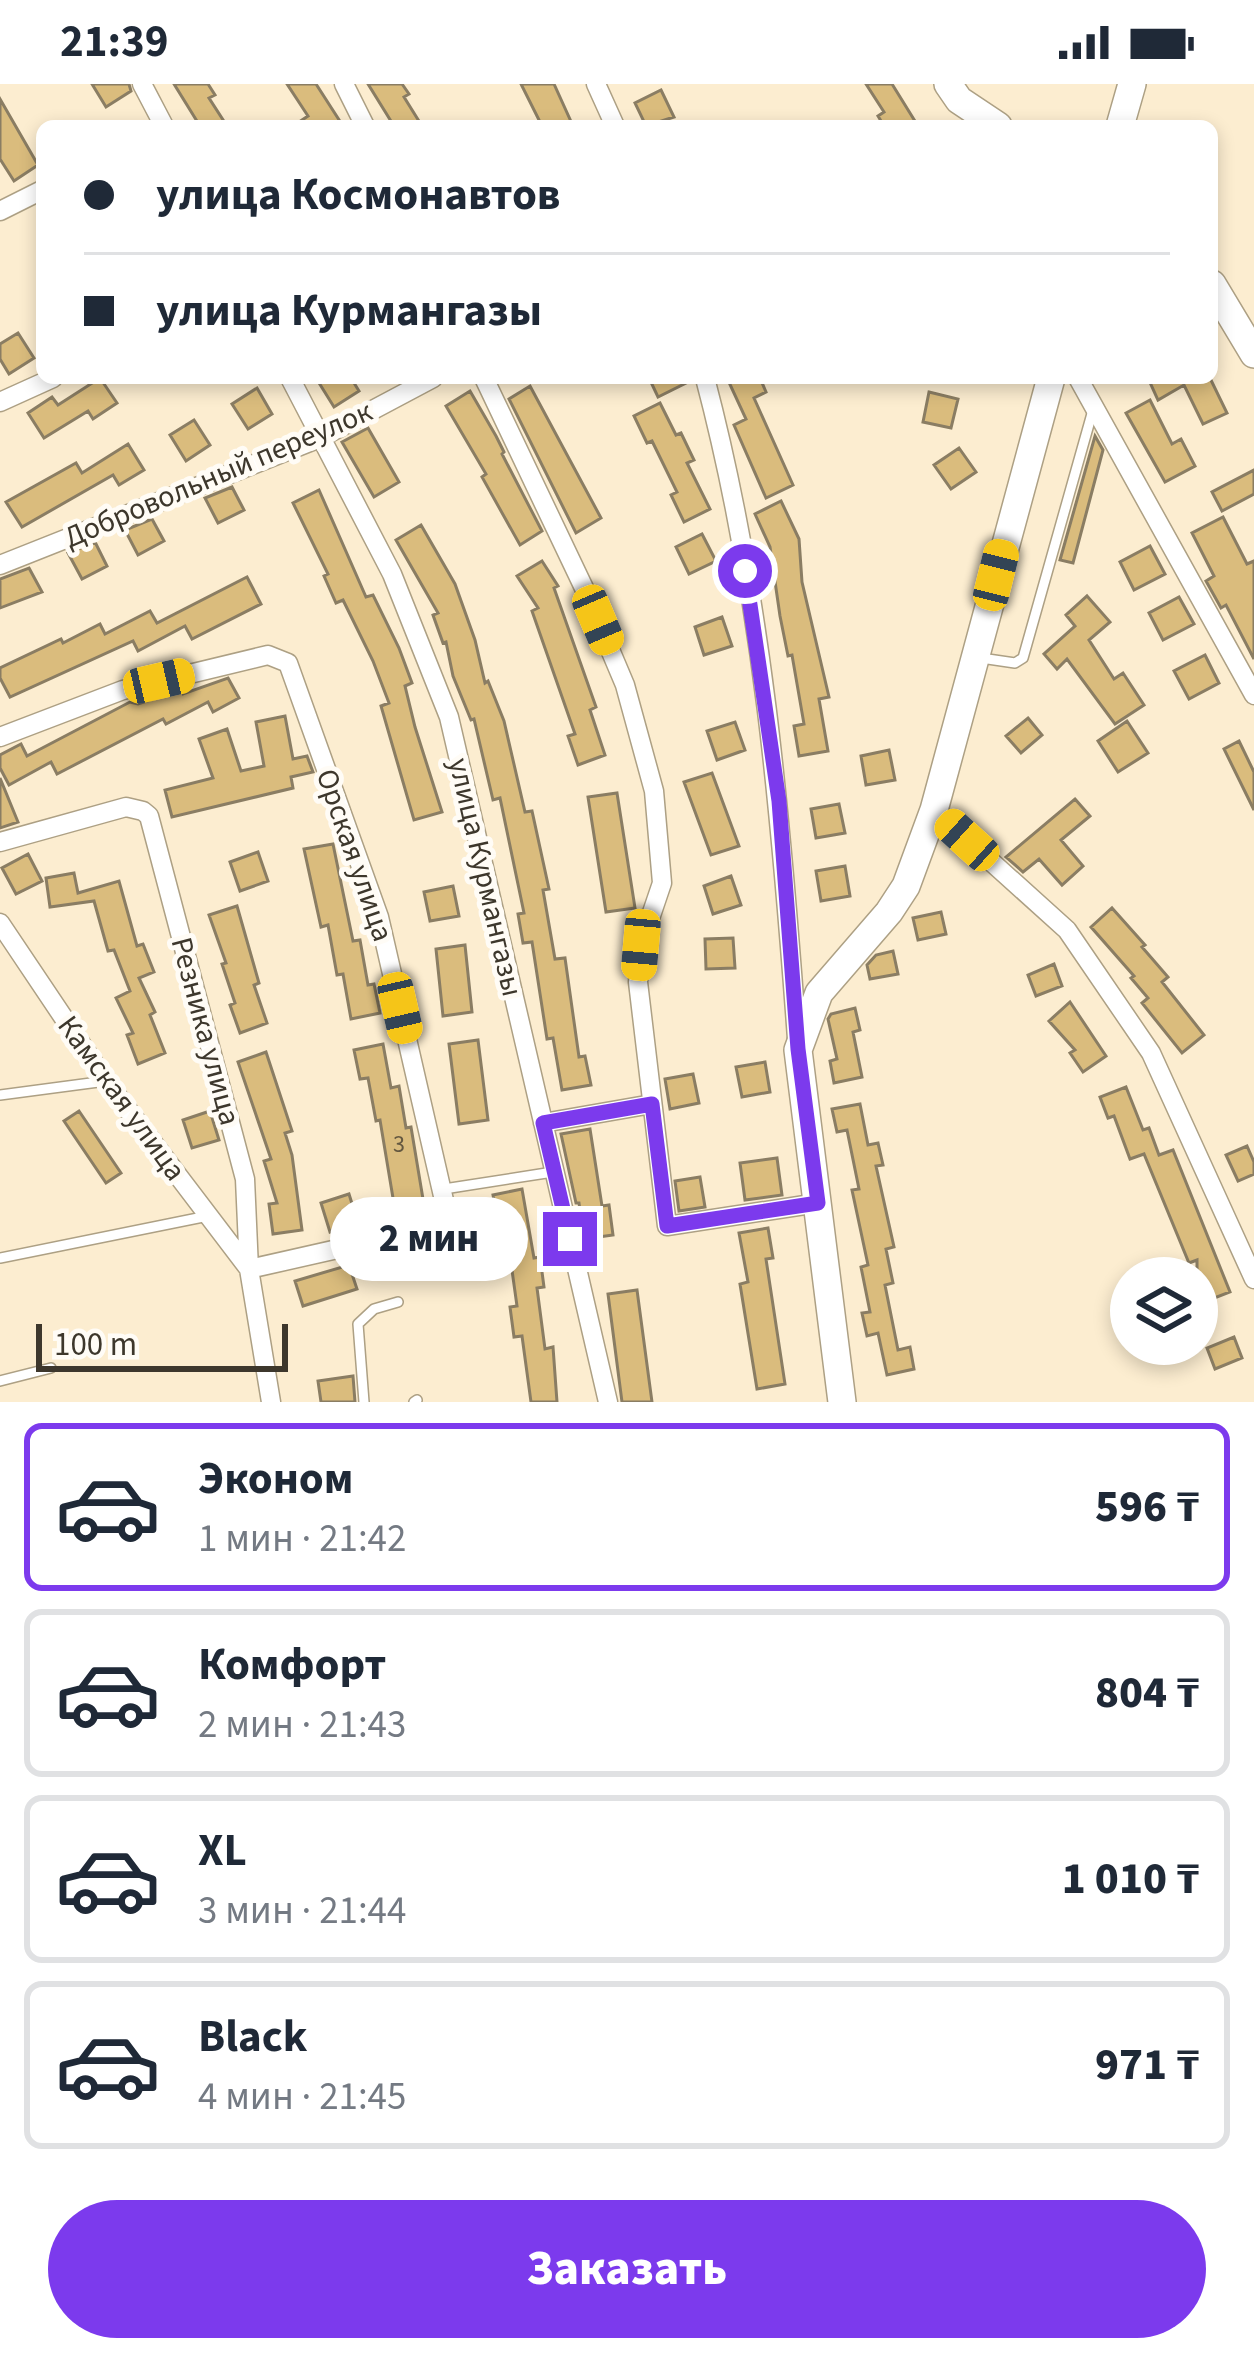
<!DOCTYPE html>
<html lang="ru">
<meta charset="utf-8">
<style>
:root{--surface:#fff;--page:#f6f6f7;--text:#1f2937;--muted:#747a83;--line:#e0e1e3;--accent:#7c3aed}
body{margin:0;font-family:"Source Sans 3",sans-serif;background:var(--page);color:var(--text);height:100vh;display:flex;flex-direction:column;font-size:45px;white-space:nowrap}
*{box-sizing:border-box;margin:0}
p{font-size:39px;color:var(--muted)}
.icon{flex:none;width:66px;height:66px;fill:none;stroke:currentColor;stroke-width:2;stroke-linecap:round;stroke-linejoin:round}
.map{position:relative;height:1318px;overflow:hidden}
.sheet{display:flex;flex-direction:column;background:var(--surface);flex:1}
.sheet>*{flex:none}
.hud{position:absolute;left:36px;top:36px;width:1182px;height:264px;border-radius:18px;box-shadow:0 6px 18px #0003;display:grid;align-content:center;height:264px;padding:0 48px;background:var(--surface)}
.buttons{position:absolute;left:1110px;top:1173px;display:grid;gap:24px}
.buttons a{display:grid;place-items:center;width:108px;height:108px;border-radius:50%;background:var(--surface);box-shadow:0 6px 18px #0003;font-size:60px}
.scale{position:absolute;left:36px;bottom:30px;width:252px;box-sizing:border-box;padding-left:12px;border:6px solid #3d372c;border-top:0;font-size:33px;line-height:42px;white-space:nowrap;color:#3d372c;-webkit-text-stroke:9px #fffcf6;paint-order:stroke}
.end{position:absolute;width:54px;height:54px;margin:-27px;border:15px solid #7c3aed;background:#fff;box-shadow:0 0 0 6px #fff}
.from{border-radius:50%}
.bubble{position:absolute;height:84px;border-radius:42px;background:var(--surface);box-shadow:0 6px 18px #0003;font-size:39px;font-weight:800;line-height:84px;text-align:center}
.car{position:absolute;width:36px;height:72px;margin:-36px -18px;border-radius:15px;box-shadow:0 0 9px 3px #0007;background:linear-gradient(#f5c518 24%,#345 0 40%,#f5c518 0 76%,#345 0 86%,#f5c518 0)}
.hud b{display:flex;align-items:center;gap:42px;height:114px;font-size:45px}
.hud b+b{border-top:3px solid var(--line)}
.hud i{width:30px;height:30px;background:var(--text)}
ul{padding:21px 0 0;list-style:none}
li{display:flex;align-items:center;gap:36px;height:168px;margin:0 24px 18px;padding:0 24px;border:6px solid var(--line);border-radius:18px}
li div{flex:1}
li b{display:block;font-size:45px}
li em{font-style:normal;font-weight:800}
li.active{border-color:var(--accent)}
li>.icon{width:108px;height:108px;stroke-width:1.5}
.cta{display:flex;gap:24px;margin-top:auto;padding:24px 48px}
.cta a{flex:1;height:138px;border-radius:72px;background:var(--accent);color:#fff;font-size:48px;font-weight:800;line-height:138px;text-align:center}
.status{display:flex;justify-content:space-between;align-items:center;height:84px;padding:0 60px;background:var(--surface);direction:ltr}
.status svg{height:33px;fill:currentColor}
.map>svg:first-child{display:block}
.building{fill:#dabc7d;stroke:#8a7d63;stroke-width:3}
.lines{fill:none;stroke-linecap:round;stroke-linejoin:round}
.lane-casing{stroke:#ada084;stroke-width:12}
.street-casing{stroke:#ada084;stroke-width:21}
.secondary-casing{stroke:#ada084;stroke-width:30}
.lane{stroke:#fff;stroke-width:9}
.street{stroke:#fff;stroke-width:18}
.secondary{stroke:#fff;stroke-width:27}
.route{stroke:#7c3aed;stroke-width:15}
.labels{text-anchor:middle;stroke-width:10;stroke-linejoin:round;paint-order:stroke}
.number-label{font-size:24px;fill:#645840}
.street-label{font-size:30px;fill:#3d372c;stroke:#fffcf6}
</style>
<div class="status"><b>21:39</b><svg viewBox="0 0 49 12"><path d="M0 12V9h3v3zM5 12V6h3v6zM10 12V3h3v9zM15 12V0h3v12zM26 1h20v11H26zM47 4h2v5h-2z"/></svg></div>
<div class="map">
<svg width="1254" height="1318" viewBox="0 0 1254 1318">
<rect width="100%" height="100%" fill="#fcedd0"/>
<!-- building -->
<path class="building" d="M92,0h37l2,7 -25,16z
M174,0h34l7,11 -6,3 18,28h-27z
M287,0h29l27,42h-50l15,-10z
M368,0h34l7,10 -5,3 18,29h-28z
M521,0h33l19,42h-31z
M866,0h26l26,42h-34l-6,-10 6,-4z
M661,6l13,27 -28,9 -11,-23z
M0,15l38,66 -24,16 -14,-22z
M18,249l16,25 -25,16 -9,-15v-15z
M100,294l17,25 -24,16 -5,-8 -44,27 -16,-25 24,-16 6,8z
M316,294h35l8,13 -25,16z
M649,294h43v2l-34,17z
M727,294h33l6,14 -12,6 39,87 -27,13 -32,-73 12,-6z
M1148,294h62l17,35 -24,11 -19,-39 -26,15z
M530,302l71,132 -25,15 -67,-134z
M257,304l15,26 -24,15 -16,-25z
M470,307l26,45 8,16 -2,2 40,77 -22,14 -38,-68 4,-3 -40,-68z
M929,308l29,7 -7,29 -28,-6z
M1150,316l22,44 9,-5 14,27 -30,16 -39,-69z
M660,319l16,32 5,-2 13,27 -7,3 23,46 -26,13 -13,-27 6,-3 -25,-51 -5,2 -13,-27z
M194,336l16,25 -24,16 -16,-26z
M368,344l31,54 -25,15 -32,-55z
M1095,352l8,14 -30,113 -13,-3z
M128,360l16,26 -25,15 -6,-10 -91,52 -16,-25 70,-39 6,10z
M959,364l17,24 -25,17 -17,-24z
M1254,386v24l-32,17 -10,-19z
M232,403l12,23 -26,13 -13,-25z
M319,406l47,107 7,-2 26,53 13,35 -7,3 10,41 27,85 -28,8 -33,-114 8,-3 -16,-42 -30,-61 -7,3 -12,-27 4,-2 -35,-71z
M781,417l18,38 3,43 27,115 -10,2 9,52 -29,5 -5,-30 10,-2 -12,-69 -4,1 -8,-40 -10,-69 -15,-33z
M1223,433l24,47 7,-3v98l-28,-54 -5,3 -15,-27 8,-5 -22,-43z
M152,435l12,22 -26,14 -13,-25z
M421,441l34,59 20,56 10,43 3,-2 16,40 21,91 7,-1 17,78 -6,1 12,69 10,-1 14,99 6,-1 6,29 -29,5 -9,-52 -6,1 -15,-97 -9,1 -5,-29 6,-1 -24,-115 -7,2 -19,-81 -3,1 -18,-44 -7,-34 -3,1 -10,-28 5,-2 -42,-73z
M702,450l14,27 -27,13 -13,-27z
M95,458l12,24 -25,13 -14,-26z
M1150,462l15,28 -31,16 -14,-28z
M542,477l16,25 -4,2 42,119 -6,3 15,45 -27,10 -10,-29 7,-2 -43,-123 6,-3 -21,-32z
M29,484l13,24 -42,16v-29z
M247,493l14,27 -69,35 -7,-13 -47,25 -5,-10 -123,56 -10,-19v-10l61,-29 2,4 37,-19 5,10 45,-23 7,12z
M1087,512l23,26 -21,18 25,39 9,-6 21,32 -29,19 -48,-65 -10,10 -13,-15 31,-28 -9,-11z
M1179,513l15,27 -31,16 -14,-27z
M722,533l10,29 -28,9 -9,-28z
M1205,571l14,28 -30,16 -15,-28z
M228,594l11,20 -26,14 -5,-10 -42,22 -3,-5 -106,55 -6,-12 -42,23 -9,-17v-13l21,-11 6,12 103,-54 8,2 43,-14 2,4z
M285,632l8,43 14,-3 6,16 -22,5 2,11 -121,29 -7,-27 48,-12 -14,-39 28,-10 14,42 23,-5 -8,-44z
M1028,634l14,17 -21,18 -15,-17z
M1127,637l21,32 -30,19 -20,-31z
M735,638l10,28 -28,10 -10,-29z
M1239,657l15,31v38l-30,-61z
M889,666l6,30 -29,5 -5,-29z
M712,689l27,73 -28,9 -27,-73z
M0,694l18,44 -18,6z
M617,709l18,115 -29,4 -18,-115z
M1075,715l15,17 -29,24 22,26 -21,19 -23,-26 -16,13 -17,-15z
M839,720l6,29 -29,5 -5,-29z
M333,760l20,97 7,-1 8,45 6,-1 6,29 -29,6 -8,-45 -6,1 -9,-50 -7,2 -17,-78z
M258,768l10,29 -28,10 -10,-29z
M28,770l14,27 -26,13 -14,-26z
M845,782l5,30 -29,5 -5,-30z
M74,789l4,20 41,-12 18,65 6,-2 11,28 -15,6 16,34 -5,3 15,38 -27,11 -11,-29 6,-2 -17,-35 14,-7 -16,-41 -6,1 -14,-50 -44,6 -4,-29z
M731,792l10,29 -28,9 -9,-28z
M453,802l6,30 -29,5 -6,-29z
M237,822l22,77 -5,2 13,38 -27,10 -10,-28 5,-2 -13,-39 4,-1 -17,-48z
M1112,824l33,37 -3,2 26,30 -6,5 42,53 -22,18 -40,-50 6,-5 -17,-20 3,-2 -43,-49z
M941,828l5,22 -28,6 -5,-22z
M733,854l2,30 -29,1 -1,-30z
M465,861l7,67 -29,4 -7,-67z
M893,867l5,23 -28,5 -3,-14 9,-10z
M1054,880l8,22 -26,10 -8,-21z
M1070,918l36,54 -23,16 -13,-19 5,-3 -26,-29z
M855,924l5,22 -7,2 9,45 -28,6 -4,-22 7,-2 -9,-40 3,-5z
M478,956l10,80 -29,4 -10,-80z
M383,960l8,44 8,-2 7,42 5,-1 13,78 -29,5 -15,-90 -4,1 -8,-43 -8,1 -6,-29z
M266,968l26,79 -7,2 7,22 10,75 -29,4 -4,-30 8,-1 -13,-42 7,-2 -33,-97z
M765,978l5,30 -28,5 -6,-30z
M693,990l6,29 -29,6 -5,-30z
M1126,1003l17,43 6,-2 10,27 14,-5 57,142 -26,10 -7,-17v-25l-8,3 -45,-109 -14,5 -16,-43 -6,2 -8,-21z
M860,1020l8,41 10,-2 5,22 -7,1 18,81 -8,2 7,34 -8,2 13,65 12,-3 4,22 -27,6 -9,-42 -11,3 -5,-23 8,-1 -9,-45 7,-2 -16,-75 7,-1 -12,-59 -10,2 -5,-23z
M79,1027l42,62 -15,10 -42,-62z
M210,1027l9,29 -27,8 -9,-28z
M590,1045l12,77 7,-1 4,30 -29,4 -5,-36h-3l-15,-69z
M1247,1062l7,16v12l-16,7 -12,-26z
M777,1074l5,37 -37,5 -5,-37z
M700,1093l5,30 -26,4 -4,-30z
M522,1105l12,69 6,-1 4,30 -7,1 8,61 8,-2 4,55h-26l-9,-66 -8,1 -4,-30 7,-1 -7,-50 -5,1 -12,-62z
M349,1110l9,29 -28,9 -9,-29z
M768,1144l5,30 -7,1 19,125 -28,5 -17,-105 8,-2 -9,-49z
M349,1181l8,24 -54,17 -8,-25z
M637,1206l15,112h-30l-14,-108z
M1234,1253l8,21 -27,11 -8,-21z
M353,1292l2,26h-34l-3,-21z"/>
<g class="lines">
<defs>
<path id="lane" d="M981,574l34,5 8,-5 70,-248
M0,1011l106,-14
M444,1105l109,-17
M0,1174l208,-42
M0,1297l51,-13
M364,1318l-6,-78 16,-15 24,-7
M414,1318l3,-2"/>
<path id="street" d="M142,0l22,42
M344,0l21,42
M596,0l19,42
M0,127l42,-21
M290,294l102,196 57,143 159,685
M484,294l100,210 41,97 29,106 8,92 -21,62 -3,37 29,244 151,-23
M705,294c57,216 76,439 92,661
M1078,294l176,317
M0,318l53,-24
M0,481l320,-127 113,-60
M0,653l123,-47 145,-35 20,8 91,254 67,292 -11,18 -186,42
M934,726l133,120 84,123 103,226
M0,758l126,-35 17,4 6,5 96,363 4,90 22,133
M0,839l106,158 143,188
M543,1039l109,-19"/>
<path id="secondary" d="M948,0l11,16 39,26
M1120,42l12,-42
M1212,200l42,70
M842,1318l-44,-352 21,-57 70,-81 17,-26 28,-76 117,-432"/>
</defs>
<!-- lane casing -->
<use href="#lane" class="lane-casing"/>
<!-- street casing -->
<use href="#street" class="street-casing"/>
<!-- secondary casing -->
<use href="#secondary" class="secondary-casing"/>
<!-- lane -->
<use href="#lane" class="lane"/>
<!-- street -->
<use href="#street" class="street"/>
<!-- secondary -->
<use href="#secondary" class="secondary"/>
</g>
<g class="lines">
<!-- route -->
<path class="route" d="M570,1155l-27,-116 109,-19 15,122 151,-23 -20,-154 -19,-248 -34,-230"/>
</g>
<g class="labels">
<!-- number labels -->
<g class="number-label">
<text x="399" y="1068">3</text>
</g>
<!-- street labels -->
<g class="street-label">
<text transform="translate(218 390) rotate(-23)" y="10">Добровольный переулок</text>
<text transform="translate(355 771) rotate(71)" y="10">Орская улица</text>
<text transform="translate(486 793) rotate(77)" y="10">улица Курмангазы</text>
<text transform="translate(206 947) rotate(75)" y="10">Резника улица</text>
<text transform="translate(122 1014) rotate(54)" y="10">Камская улица</text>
</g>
</g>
</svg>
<div class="buttons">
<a><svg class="icon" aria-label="layers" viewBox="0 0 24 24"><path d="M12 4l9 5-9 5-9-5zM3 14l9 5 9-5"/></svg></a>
</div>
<div class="scale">100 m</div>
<i class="end from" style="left:745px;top:487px"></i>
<i class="end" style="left:570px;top:1155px"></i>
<div class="bubble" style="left:330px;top:1113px;width:198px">2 мин</div>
<i class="car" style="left:996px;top:491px;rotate:14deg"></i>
<i class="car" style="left:598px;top:536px;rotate:157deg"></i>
<i class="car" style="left:159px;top:597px;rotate:77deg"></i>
<i class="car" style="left:967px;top:756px;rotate:312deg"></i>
<i class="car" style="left:641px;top:861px;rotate:185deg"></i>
<i class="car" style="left:400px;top:924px;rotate:167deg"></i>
<div class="hud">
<b><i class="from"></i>улица Космонавтов</b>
<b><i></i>улица Курмангазы</b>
</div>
</div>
<section class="sheet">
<ul>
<li class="active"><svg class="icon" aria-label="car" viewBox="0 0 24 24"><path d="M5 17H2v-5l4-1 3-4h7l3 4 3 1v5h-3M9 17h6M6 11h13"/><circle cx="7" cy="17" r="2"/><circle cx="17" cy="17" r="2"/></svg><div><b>Эконом</b><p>1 мин · 21:42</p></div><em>596 ₸</em></li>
<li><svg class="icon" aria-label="car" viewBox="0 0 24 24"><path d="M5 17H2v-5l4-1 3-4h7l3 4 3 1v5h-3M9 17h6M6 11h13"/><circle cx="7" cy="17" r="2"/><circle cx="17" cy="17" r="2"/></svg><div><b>Комфорт</b><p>2 мин · 21:43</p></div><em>804 ₸</em></li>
<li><svg class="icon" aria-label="car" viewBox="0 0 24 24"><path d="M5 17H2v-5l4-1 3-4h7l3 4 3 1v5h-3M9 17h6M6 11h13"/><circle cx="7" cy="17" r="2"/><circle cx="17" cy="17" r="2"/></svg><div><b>XL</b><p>3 мин · 21:44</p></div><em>1 010 ₸</em></li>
<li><svg class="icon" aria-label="car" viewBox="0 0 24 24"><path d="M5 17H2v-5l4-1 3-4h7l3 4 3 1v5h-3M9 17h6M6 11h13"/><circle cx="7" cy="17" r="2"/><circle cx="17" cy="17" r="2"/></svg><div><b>Black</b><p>4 мин · 21:45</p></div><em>971 ₸</em></li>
</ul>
<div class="cta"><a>Заказать</a></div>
</section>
